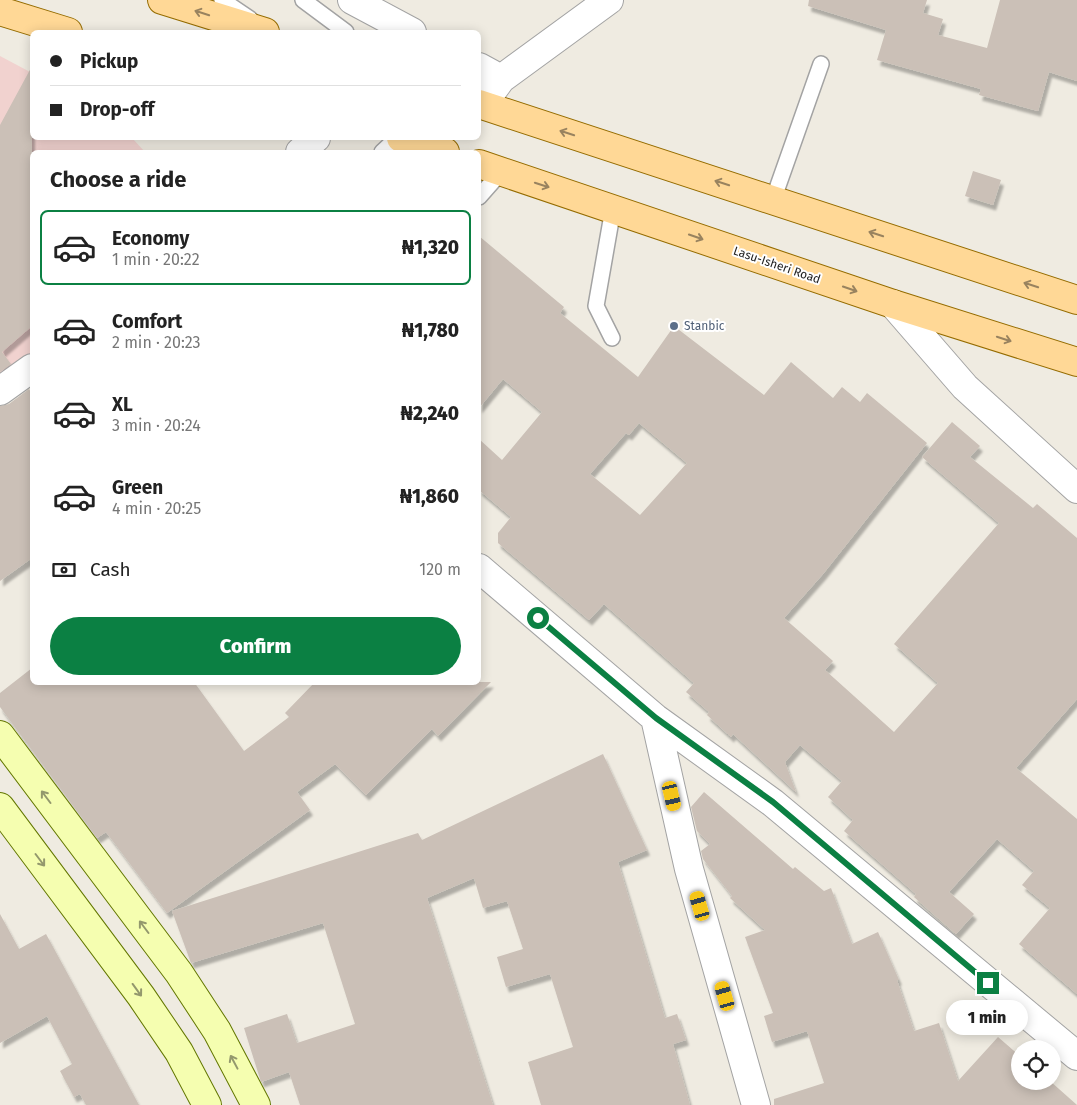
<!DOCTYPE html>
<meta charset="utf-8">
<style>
:root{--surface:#fff;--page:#f6f6f6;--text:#222;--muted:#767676;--line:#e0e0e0;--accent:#0b8043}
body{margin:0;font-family:"Fira Sans",sans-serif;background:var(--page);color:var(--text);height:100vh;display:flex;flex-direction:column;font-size:19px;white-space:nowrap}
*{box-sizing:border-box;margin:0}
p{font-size:16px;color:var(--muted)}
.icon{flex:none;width:28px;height:28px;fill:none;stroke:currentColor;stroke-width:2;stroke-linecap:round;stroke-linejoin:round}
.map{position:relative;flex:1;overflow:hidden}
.drawer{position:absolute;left:30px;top:150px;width:451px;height:535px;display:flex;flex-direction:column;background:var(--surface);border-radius:8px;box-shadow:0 2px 12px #0003}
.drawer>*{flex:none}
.banner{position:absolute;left:30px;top:30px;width:451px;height:110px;border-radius:8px;box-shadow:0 2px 12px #0003;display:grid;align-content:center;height:110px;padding:0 20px;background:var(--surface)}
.tools{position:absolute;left:1011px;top:1040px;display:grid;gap:10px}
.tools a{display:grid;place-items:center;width:50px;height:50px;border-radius:50%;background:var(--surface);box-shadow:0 2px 12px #0003;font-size:25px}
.end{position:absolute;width:22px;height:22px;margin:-11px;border:6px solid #0b8043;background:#fff;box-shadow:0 0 0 2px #fff}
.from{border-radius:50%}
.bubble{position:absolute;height:35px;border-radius:18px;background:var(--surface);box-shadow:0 2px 12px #0003;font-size:16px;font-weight:800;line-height:35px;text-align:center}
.car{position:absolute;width:15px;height:30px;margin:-15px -8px;border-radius:6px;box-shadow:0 0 4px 1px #0007;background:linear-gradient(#f5c518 24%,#345 0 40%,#f5c518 0 76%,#345 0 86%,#f5c518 0)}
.banner b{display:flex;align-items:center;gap:18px;height:48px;font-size:19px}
.banner b+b{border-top:1px solid var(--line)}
.banner i{width:12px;height:12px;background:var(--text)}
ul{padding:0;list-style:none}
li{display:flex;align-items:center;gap:15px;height:75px;margin:0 10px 8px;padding:0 10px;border:2px solid transparent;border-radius:8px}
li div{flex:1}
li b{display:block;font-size:19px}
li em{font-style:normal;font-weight:800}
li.selected{border-color:var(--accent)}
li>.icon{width:45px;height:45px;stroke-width:1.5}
h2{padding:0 20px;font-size:22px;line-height:60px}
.pay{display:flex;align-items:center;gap:12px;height:55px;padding:0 20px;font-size:19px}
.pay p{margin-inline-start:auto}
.button{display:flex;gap:10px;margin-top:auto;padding:10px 20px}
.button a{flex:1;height:58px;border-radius:30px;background:var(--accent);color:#fff;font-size:20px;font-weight:800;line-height:58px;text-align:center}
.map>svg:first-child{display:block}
.commercial{fill:#f1d2cf}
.building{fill:#cbc0b7;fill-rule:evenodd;filter:url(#shadow)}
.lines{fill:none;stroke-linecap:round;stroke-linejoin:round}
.service-casing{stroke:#a3a3a3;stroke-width:18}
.minor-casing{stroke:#a3a3a3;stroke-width:30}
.secondary-casing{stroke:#637700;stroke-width:30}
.primary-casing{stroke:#956c00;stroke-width:30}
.service{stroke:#fff;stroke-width:15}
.minor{stroke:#fff;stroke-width:28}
.secondary{stroke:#f5feb0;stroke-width:28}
.primary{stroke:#ffd896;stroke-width:28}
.oneway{stroke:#99835f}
.oneway2{stroke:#93986d}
.route{stroke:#0b8043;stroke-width:6}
.service-dot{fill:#5c6f8a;stroke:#fff;stroke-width:2}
.labels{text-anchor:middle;stroke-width:4;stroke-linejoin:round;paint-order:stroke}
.street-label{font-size:12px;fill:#1c1c1c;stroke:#fff}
.service-label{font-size:12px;fill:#4e5e75;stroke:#fff;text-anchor:start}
</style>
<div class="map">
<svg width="1077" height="1105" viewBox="0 0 1077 1105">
<defs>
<filter id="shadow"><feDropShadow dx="3" dy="5.5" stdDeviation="1" flood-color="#0004"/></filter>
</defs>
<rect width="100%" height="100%" fill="#efebe1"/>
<!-- commercial -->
<path class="commercial" d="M0,56l32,17v65h100l13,14h-113v203l-32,23z"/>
<!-- building -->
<path class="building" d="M809,0h118l-4,13 20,6 -5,16 49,13 13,-48h77v81l-28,-9 -11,39 -59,-16 2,-6 -104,-29 9,-30 -78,-24z
M32,66v260l-30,26 9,12 -11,8v-247z
M973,171l28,9 -8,25 -28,-9z
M479,236l85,71 -4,6 78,64 36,-51 90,69 27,-33 42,36 9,-11 18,15 7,-9 60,50 -104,131 -39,44 49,43 -8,9 69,62 44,-49 -44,-39 105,-121 -77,-66 30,-35 28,24 -10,11 63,51 4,-4 40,34v161l-61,69 61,51v175l-58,-50 31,-36 -28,-23 12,-14 -37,-32 -48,53 25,22 -18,20 -42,-37 2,-3 -72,-63 9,-11 -25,-23 14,-16 -42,-36 -15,17 11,30 -63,-58 -2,3 -24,-22 2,-3 -23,-20 8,-9 -90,-79 -15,16 -91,-77v-10l13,-16 -32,-27v-51l23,21 40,-48 -39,-33 -24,29zM639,423l48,40 -47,52 -50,-41 36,-41 3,2z
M29,389l3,5v164l-32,23v-175l9,-2z
M32,668v14h162l50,69 45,-34 -4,-4 30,-31h176l-53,54 -6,-7 -66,66 -31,-31 -38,28 13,18 -143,103 -61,-81 -9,6 -97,-131v-14z
M603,754l44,96 -29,12 47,156 12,-4 9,26 -13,4 17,61h-149l-13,-43 45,-15 -23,-73 -44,13 -9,-30 26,-8 -16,-48 -24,7 -9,-30 -47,20 66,207h-193l-11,-33 -28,10 -17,-54 43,-14 10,29 58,-19 -32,-101 -132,40 -19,-52 246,-78 4,7z
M704,792l89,77 2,-2 29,24 7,-3 21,56 26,-12 21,48h-2l17,51 25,-8 19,58 40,-44 22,19v25h30l27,24h-303v-6l50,-16 -17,-52 -35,11 -8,-26 9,-3 -28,-76 20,-7 -35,-32 2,-2 -29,-37 -2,-8 9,-7 -13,-13 -6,-24z
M0,914l19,35 27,-15 93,171h-53l-6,-11 -6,3 -14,-26 12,-7 -25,-48 -47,27z"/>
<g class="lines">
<defs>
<path id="service" d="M222,0l28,19
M303,0l43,32
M382,152l15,-14
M479,197l22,-25
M773,200l48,-136
M612,338l-16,-32 17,-97"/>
<path id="minor" d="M352,0l60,32
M479,67l22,12
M482,105l19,-26 108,-79
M300,152l16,-14
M893,304l72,83 112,102
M0,391l32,-23
M479,568l176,150 118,85 304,253
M655,718l34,151 67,236"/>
<path id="secondary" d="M0,735l179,238 38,58 39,74
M0,807l141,189 38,56 28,53"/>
<path id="primary" d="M162,0l103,32
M0,11l68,21
M479,104l598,196
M401,138l44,14
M479,164l414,140 184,58"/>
</defs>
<!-- service casing -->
<use href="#service" class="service-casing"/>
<!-- minor casing -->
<use href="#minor" class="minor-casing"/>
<!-- secondary casing -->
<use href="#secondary" class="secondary-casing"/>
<!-- primary casing -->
<use href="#primary" class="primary-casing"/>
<!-- service -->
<use href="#service" class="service"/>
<!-- minor -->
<use href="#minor" class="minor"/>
<!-- secondary -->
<use href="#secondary" class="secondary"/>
<!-- primary -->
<use href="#primary" class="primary"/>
</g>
<!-- one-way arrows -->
<defs><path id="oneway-shaft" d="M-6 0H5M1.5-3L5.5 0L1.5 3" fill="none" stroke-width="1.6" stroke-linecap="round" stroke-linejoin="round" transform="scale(1.25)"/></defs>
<g class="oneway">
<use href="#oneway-shaft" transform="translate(202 13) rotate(-162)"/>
<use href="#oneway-shaft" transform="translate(567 133) rotate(-162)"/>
<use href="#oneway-shaft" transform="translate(722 183) rotate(-162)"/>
<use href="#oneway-shaft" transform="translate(542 185) rotate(18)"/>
<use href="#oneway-shaft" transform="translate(876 234) rotate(-162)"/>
<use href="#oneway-shaft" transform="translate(696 237) rotate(19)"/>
<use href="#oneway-shaft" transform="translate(1031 285) rotate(-162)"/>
<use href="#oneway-shaft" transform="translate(850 289) rotate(19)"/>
<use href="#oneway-shaft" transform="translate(1004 339) rotate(18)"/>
</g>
<g class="oneway2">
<use href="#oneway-shaft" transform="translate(46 797) rotate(-127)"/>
<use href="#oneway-shaft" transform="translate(40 860) rotate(53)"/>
<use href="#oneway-shaft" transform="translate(144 927) rotate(-127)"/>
<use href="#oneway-shaft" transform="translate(137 990) rotate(54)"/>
<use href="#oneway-shaft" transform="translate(234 1062) rotate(-118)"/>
</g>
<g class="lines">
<!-- route -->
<path class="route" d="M538,618l118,100 117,84 215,181"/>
</g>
<!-- markers -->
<circle class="service-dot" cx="674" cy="326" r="5"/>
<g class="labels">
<!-- street labels -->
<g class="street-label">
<text transform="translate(777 265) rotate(19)" y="4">Lasu-Isheri Road</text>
</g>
<!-- service labels -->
<g class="service-label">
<text x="684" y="330">Stanbic</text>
</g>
</g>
</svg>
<div class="tools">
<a><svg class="icon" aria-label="locate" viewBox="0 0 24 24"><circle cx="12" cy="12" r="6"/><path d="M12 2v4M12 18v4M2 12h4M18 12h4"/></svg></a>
</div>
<i class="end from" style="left:538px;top:618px"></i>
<i class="end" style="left:988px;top:983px"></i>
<div class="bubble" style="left:946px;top:1000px;width:82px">1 min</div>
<i class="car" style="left:672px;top:796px;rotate:167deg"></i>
<i class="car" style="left:700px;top:906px;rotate:344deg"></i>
<i class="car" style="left:725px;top:996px;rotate:344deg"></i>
<div class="banner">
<b><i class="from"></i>Pickup</b>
<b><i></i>Drop-off</b>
</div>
<section class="drawer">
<h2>Choose a ride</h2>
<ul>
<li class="selected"><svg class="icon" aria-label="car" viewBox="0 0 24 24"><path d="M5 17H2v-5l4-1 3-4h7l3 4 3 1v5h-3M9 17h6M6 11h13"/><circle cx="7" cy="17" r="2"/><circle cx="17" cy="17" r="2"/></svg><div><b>Economy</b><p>1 min · 20:22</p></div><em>₦1,320</em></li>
<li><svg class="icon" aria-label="car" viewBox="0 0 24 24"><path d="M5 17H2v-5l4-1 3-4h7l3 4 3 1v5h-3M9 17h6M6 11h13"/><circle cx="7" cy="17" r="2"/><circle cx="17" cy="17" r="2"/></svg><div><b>Comfort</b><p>2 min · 20:23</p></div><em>₦1,780</em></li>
<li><svg class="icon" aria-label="car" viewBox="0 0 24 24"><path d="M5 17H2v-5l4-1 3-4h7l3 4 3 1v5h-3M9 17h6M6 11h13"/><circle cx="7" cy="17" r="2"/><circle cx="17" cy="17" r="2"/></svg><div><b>XL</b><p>3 min · 20:24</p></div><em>₦2,240</em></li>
<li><svg class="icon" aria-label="car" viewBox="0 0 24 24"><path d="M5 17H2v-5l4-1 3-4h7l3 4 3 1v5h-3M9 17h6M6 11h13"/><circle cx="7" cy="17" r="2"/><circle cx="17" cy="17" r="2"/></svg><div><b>Green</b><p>4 min · 20:25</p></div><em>₦1,860</em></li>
</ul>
<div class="pay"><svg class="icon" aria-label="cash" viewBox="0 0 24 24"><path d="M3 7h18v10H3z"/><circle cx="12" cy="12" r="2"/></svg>Cash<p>120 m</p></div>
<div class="button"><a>Confirm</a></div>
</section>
</div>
